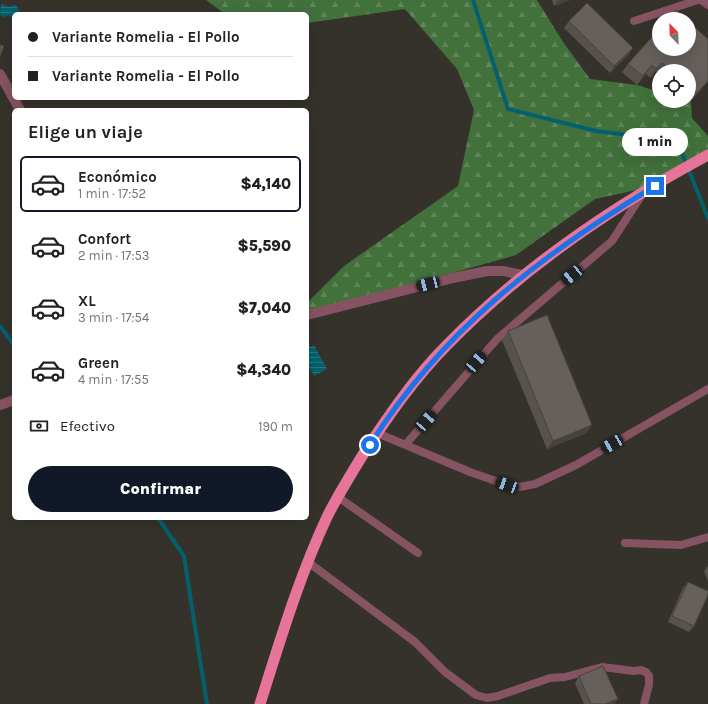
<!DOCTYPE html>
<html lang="es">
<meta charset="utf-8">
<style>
:root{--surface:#fff;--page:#f2f2f2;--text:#222;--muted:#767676;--line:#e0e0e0;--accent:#111827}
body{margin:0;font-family:Karla,sans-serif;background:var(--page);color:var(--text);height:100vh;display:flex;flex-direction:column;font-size:15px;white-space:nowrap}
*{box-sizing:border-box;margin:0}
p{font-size:13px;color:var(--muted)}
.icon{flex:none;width:22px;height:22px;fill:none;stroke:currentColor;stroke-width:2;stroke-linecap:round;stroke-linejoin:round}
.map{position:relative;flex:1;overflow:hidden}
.sheet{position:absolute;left:12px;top:108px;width:297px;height:412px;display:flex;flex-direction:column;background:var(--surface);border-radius:6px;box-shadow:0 4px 16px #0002}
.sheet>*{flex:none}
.hud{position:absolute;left:12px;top:12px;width:297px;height:88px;border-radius:6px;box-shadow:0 4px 16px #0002;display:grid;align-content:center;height:88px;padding:0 16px;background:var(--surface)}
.needle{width:26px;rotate:337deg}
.controls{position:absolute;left:652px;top:12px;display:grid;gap:8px}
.controls a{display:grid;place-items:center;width:44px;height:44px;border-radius:50%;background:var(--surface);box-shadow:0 4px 16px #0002;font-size:20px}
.end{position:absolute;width:18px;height:18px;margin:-9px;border:5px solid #1a73e8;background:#fff;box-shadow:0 0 0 2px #fff}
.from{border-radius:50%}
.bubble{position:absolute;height:28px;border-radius:14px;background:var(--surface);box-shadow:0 4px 16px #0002;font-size:13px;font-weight:800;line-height:28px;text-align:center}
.car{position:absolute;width:12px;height:24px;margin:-12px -6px;border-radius:5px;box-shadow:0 0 3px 1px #0007;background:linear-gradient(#222 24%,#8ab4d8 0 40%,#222 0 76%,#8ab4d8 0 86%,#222 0)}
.hud b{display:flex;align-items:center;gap:14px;height:38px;font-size:15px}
.hud b+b{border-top:1px solid var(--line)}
.hud i{width:10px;height:10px;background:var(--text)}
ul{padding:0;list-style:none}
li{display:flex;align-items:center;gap:12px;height:56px;margin:0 8px 6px;padding:0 8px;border:2px solid transparent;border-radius:6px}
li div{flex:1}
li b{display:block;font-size:15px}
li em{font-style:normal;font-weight:800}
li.selected{border-color:var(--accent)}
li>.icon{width:36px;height:36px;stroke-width:1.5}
h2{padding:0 16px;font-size:18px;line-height:48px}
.pay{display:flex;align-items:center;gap:10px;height:44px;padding:0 16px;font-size:15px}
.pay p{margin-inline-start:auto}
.button{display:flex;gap:8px;margin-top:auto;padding:8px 16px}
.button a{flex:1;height:46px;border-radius:24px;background:var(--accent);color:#fff;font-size:16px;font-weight:800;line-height:46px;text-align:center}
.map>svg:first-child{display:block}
.forest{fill:url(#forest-firs)}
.water{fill:url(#water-rules)}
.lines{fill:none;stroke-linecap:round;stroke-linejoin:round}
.stream{stroke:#04606d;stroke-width:4}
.service{stroke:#865362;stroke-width:8}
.minor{stroke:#865362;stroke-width:10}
.trunk{stroke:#e67599;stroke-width:11}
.wall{fill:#58524e}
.shaded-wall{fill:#474240}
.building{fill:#665f5b;stroke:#474240}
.route{stroke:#1a73e8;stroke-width:5}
</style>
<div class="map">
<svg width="708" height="704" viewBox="0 0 708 704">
<defs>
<pattern id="forest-firs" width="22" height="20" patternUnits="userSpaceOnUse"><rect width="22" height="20" fill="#42713c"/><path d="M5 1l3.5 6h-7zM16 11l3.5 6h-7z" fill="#5d8558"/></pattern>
<pattern id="water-rules" width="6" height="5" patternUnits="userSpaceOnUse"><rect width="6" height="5" fill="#04606d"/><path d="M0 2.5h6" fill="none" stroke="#287681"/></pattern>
</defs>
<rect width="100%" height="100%" fill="#35322c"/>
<!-- forest -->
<path class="forest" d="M206,0h331l26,42 27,37 47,6 22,7v9h32l1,17 16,18v20l-53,30 -60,13 -79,56 -209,59v-11l37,-37 114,-80 16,-76 -17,-41 -52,-60 -98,14v-9h-82z"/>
<!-- water -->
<path class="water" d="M1,4l9,3 3,-2h3l4,8 -6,1v3h-3l-2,-2 -5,2 -4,-2z
M314,345l13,24 -13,7 -7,-13v-15z"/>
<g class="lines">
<!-- stream -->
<path class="stream" d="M473,0l35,109 88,22 81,10 31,77
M0,326l14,19
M158,518l26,38 23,148"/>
<!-- service -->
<path class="service" d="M701,0l7,5
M634,21l64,-21
M377,433l93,39 37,13 12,2 16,-3 41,-19 132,-76
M406,444l91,-105 115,-98 31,-48
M338,497l80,56
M625,543l56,2 27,-8
M308,562l107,80 30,30 31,23 11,3 11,-2 52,-18 15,-1 37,-10 32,4 7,-1 5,2 3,4v9l-5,19"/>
<!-- minor -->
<path class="minor" d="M0,74l20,36
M307,315l146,-37 34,-7h16l19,4
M0,405l14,-5"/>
<!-- trunk -->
<path class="trunk" d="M260,704c20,-63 39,-127 67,-187 11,-22 24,-43 37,-64 25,-38 51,-76 83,-108 75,-77 166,-139 261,-190"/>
</g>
<!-- wall -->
<path class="wall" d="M552,0h18l-16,6z
M569,21l64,27 -5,7 -18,18 -46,-45z
M659,29l49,53 -17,19 -2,-1v-29h-30v2l-3,-2 -6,7 -4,-4 -9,11 -15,-13 6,-8z
M508,331l84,94 -6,8 -39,16 -45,-109z
M708,566v15l-4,-10 3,-4z
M688,582l6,44 -5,6 -21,-10 15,-34z
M579,676l39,23 -4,5h-30l-9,-21z"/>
<!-- shaded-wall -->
<path class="shaded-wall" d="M562,0h8l-16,6 3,-4z
M633,48l-5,7 -18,18 4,-7z
M662,63l-6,8 -6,7 6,-9z
M652,65l-6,9 -9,11 6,-9z
M708,81v1l-17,19 6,-8z
M592,425l-6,8 -39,16 6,-8z
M618,699l-4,5h-9z"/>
<!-- building -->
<path class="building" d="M557,0h5l-5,2z
M587,3l46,45 -19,18 -45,-45z
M676,10l10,9h-18z
M689,22l19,17v42l-11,12 -8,-7v-15h-17l-10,-8 -6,6 -4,-4 -9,11 -15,-12 31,-35v20h30z
M0,45l4,1 -4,11z
M547,315l45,110 -39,16 -45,-110z
M688,582l20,9v4l-14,31 -22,-10z
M603,666l15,33 -13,5h-14l-12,-28z"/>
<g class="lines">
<!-- route -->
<path class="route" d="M370,445c72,-115 171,-190 285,-259"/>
</g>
</svg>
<div class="controls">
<a><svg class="needle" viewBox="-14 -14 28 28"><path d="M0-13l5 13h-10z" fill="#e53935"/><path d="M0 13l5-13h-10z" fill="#767676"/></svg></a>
<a><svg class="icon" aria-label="locate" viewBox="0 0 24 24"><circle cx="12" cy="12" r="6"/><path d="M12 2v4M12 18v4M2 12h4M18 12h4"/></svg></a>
</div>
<i class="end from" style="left:370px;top:445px"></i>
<i class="end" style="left:655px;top:186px"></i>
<div class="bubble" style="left:622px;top:128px;width:66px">1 min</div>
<i class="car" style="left:572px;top:275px;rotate:231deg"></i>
<i class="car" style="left:428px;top:284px;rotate:256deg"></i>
<i class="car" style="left:476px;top:362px;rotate:41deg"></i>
<i class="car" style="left:426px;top:421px;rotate:41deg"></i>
<i class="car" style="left:612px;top:444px;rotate:240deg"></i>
<i class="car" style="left:507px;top:485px;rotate:290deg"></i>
<div class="hud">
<b><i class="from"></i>Variante Romelia - El Pollo</b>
<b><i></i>Variante Romelia - El Pollo</b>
</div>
<section class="sheet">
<h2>Elige un viaje</h2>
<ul>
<li class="selected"><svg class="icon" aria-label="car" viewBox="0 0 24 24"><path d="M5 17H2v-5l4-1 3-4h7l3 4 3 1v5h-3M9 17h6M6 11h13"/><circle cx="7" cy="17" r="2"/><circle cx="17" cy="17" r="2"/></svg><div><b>Económico</b><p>1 min · 17:52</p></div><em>$4,140</em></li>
<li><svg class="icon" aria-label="car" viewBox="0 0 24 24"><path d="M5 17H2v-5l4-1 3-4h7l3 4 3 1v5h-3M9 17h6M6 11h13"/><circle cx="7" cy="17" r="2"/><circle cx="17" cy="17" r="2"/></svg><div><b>Confort</b><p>2 min · 17:53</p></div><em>$5,590</em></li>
<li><svg class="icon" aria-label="car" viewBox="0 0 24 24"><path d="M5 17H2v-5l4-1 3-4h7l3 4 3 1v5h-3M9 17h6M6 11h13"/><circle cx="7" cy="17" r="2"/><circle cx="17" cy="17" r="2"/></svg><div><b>XL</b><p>3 min · 17:54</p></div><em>$7,040</em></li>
<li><svg class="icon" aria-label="car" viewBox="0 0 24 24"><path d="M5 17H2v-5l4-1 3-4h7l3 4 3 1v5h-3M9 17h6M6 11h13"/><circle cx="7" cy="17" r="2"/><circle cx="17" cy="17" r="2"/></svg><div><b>Green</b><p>4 min · 17:55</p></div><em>$4,340</em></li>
</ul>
<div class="pay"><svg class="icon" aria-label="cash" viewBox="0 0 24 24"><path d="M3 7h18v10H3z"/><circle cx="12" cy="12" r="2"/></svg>Efectivo<p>190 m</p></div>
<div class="button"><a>Confirmar</a></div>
</section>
</div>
